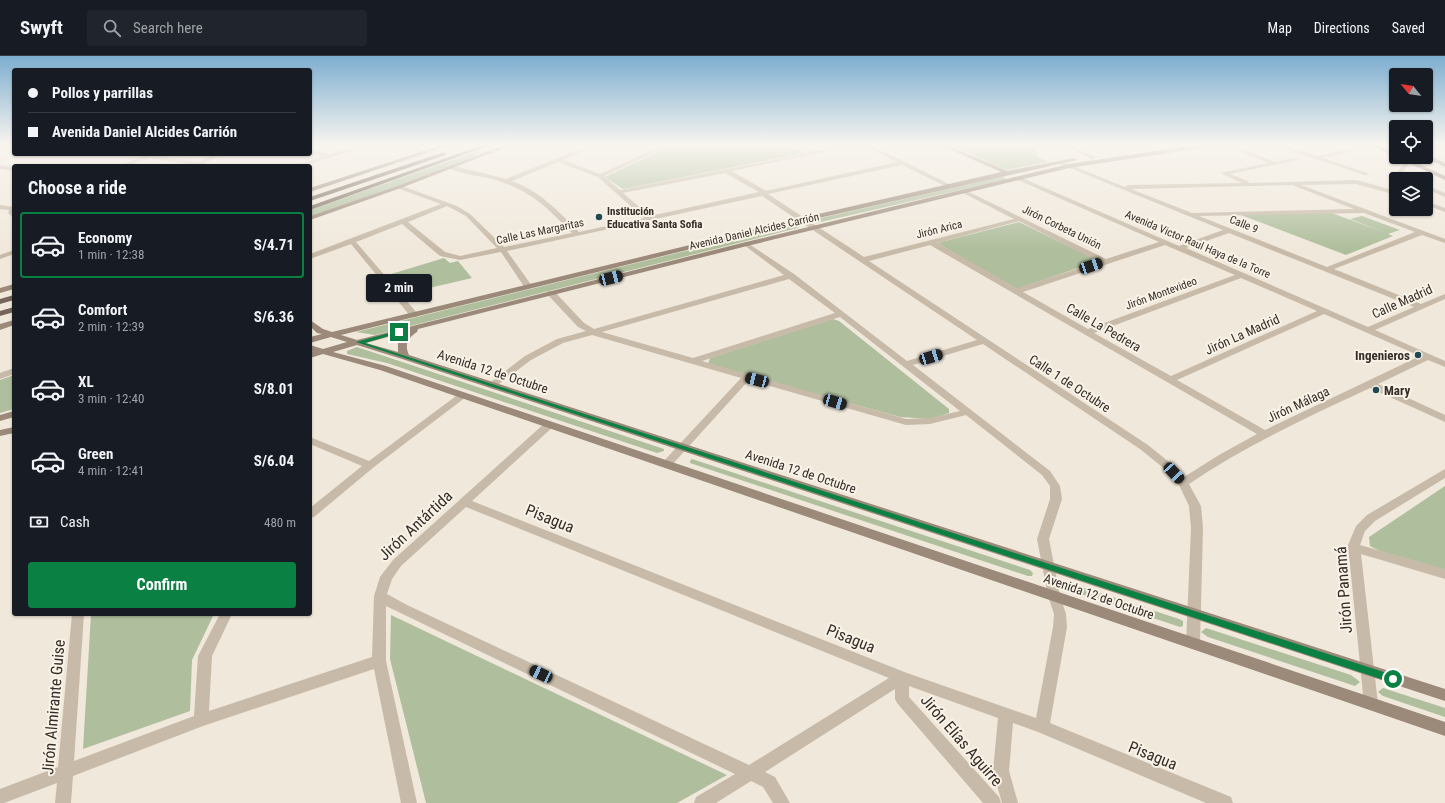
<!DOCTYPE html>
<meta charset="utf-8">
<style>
:root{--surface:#171b24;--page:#20242c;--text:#f1f3f6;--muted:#9ea1a6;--line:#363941;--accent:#0b8043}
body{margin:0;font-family:"Roboto Condensed",sans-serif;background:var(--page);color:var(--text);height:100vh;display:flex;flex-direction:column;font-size:15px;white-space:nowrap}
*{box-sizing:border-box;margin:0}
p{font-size:13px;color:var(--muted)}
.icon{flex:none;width:22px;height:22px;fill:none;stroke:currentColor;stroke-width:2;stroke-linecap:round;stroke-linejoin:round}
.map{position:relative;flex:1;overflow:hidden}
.drawer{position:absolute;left:12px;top:108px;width:300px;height:452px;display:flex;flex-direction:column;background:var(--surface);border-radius:4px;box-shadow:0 1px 3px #0004}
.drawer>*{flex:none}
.hud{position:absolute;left:12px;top:12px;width:300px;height:88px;border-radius:4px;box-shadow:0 1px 3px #0004;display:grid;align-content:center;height:88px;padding:0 16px;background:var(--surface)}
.needle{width:26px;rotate:300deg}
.tools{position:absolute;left:1389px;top:12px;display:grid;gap:8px}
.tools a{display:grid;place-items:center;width:44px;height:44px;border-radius:4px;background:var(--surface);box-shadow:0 1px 3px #0004;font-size:20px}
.end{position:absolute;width:18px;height:18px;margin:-9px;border:5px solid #0b8043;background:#fff;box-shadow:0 0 0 2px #fff}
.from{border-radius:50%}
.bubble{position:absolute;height:28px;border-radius:4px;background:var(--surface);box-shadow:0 1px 3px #0004;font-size:13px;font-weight:700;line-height:28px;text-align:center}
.car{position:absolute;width:12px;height:24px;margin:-12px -6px;border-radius:5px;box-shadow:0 0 3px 1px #0007;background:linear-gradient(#222 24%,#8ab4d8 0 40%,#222 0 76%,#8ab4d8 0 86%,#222 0)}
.hud b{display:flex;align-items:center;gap:14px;height:38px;font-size:15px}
.hud b+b{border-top:1px solid var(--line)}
.hud i{width:10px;height:10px;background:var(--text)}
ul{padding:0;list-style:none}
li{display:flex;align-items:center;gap:12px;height:66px;margin:0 8px 6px;padding:0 8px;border:2px solid transparent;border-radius:4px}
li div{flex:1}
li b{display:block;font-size:15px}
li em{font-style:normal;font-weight:700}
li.selected{border-color:var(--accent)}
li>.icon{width:36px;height:36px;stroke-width:1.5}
h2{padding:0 16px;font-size:18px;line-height:48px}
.pay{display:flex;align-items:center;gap:10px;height:44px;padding:0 16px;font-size:15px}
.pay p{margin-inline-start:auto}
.primary-button{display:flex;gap:8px;margin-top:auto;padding:8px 16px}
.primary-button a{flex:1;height:46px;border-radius:4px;background:var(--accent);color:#fff;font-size:16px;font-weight:700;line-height:46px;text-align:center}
header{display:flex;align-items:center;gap:24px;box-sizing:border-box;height:56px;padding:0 20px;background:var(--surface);border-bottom:1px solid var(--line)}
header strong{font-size:19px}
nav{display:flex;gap:22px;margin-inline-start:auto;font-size:14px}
.search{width:280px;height:36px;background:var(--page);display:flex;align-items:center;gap:10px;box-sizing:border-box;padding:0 14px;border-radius:4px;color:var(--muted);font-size:15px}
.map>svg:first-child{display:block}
.green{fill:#afbe9c}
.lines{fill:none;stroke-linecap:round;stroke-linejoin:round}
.street{fill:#c7baa8;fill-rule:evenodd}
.secondary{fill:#9b8979;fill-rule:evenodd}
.primary{fill:#76665a;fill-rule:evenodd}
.route{fill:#0b8043}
.poi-dot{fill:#204a53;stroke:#f8f2e7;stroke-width:1.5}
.labels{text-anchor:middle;stroke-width:4;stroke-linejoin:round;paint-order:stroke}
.far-poi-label{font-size:11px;font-weight:bold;fill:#352d28;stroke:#f8f2e7;text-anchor:start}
.far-street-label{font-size:11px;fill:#352d28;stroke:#f8f2e7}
.street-label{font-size:13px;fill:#352d28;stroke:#f8f2e7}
.poi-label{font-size:13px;font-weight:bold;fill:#352d28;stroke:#f8f2e7;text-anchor:end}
.near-street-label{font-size:16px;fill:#352d28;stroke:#f8f2e7}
</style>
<header>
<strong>Swyft</strong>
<div class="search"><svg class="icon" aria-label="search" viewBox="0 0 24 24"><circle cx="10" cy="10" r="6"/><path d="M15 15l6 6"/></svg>Search here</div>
<nav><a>Map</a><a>Directions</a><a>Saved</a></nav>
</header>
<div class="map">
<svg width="1445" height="747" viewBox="0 0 1445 747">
<rect width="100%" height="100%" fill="#f0e8db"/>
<!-- green -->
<path class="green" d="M672,89h118l15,8 -182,36 -18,-12z
M963,89h75l-2,11 12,6 -42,8 -52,-23z
M481,94l-6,6 -78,30 -87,30v-6z
M1001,121l5,1 -2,2 -188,43 -5,-1 1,-2z
M1329,156l57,21 -36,-14 12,-3 38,14 -12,4 5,2 -47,19 -105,-40z
M1019,166l80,39 -83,28 -79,-46z
M795,168l6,1 -3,3 -423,107 -19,-3z
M444,202l6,5 8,-2 14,17 -68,16 -16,-19z
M833,263l6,2 110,88v4l-19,6 -30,-2 -192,-53 2,-6z
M357,291l307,102v2l-7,2 -270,-90 -40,-9v-3z
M14,319v34l-14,4v-33z
M692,403l338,111 3,3 -1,3h-4l-338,-113v-2z
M1445,430v84l-65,-19 -10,-5 -1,-9z
M1067,526l112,37 4,2v5l-3,1 -114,-38 -3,-3v-3z
M91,558h123l-22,46 -2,51 -107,38z
M391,559l336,160 -50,28h-251l-36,-144z
M1206,572l145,47 9,7 -5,4 -147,-49 -7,-5z
M1383,632l62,20v9l-62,-21 -5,-4z"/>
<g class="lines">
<!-- street -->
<path class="street" d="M362,89h8l-66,21h-9l29,-10 -14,-2v-4l20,4z
M399,89h9l21,7 -3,2z
M589,89h7l-33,15 37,14 63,-29h7l-66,31 16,14 189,-37 -14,-8c9,0 15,6 21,6 14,0 28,-6 42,-6l-126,26 34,20 131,-29 -33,-17h7l80,40v2h-4l-45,-22 -134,29 96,63 150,-38 -51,-26 -1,-1 3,-2 141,69 53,-17 -141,-62v-2l2,-1 159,69 44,-16 -168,-68 5,-1 65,26 3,-2 114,-2 -22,-10 48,-10 -44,-18h8l43,17 20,-4 3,2 -68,14 18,7 1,2 107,-3 40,11v4l-40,-11 -55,1 144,54v4l-23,-8 -88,34 87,35 24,-10v5l-70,31 70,31v6l-17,-7 -50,24 67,31v7l-75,-34c-62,29 -124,57 -181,96l12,22 2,22 -3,115 -2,4 -5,2 -5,-2 -2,-4 5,-115 -2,-22 -10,-21 -18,-19 -21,-17 -157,-105 -70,21 137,106 10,15 2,13 -13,40 11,57 6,18 1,13 -17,96 181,74 2,6h-27l-168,-71 -25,-9 -4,48 9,32h-16l-9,-32 5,-53 -89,-32v11l90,100 2,6h-18l-86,-100 -2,-4v-10l-130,83 10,5 15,26h-17l-10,-16 -12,-6 -35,22h-22l2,-6 39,-23 -349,-168v55l31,142h-16l-27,-134 -171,57 -130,50 -2,27h-16l2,-20 -53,20h-4v-14l58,-22 14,-153h12l-10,147 120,-45 4,-60 22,-42h12l-20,42 -3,55 163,-54 2,-61 6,-19 13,-17 153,-138 4,-1 5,3 -1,2 -82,75 435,172 129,45 17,-91 1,-13 -6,-18 -11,-57 13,-40v-13l-8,-11 -76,-60 -36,9 -24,1 -157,-45 -78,86h-8l-1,-2 1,-2 78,-84 -149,-43 -29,8 -32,17 -36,27 -3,1 -5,-3 38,-29 32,-17 29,-8 -8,-4 -30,-32v-4h6l30,32 10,6 190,-54 -40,-30 -2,-1 4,-2 48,32 113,87 70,-21 -215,-144 -255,55 25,35 -4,2h-3l-24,-36 -41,8 -20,-4 -38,-32 -46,18 61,71v4h-6l-60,-73 -41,15v-5l131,-50 -44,-16 -1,-1 3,-2 58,21 13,8 34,33 68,-14c-27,-28 -42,-43 -80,-54 -12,-3 -34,-5 -44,-12l3,-2 55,14zM558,106l40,15 46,41 -65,14c-21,-21 -39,-41 -67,-51zM725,117l34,19 -109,24 -27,-23zM1292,129l62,24 -162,4 -61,-24zM447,150l19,10 31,32 -37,8 -15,-4 -37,-30zM1364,157l51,19 -88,35 -128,-51zM1019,165l80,41 -82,26 -80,-45zM1229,177l185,74 -46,20 -182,-79zM930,189l327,189 -38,21 -35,22 -15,-15 -21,-17 -279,-184zM1165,189l70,30 -147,54 -65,-37zM1241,222l76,33 -146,65 -77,-43zM789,223l46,34 -142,45 -91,-26zM1324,258l96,42 -155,74 -88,-50zM840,261l120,94 -30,7 -24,1 -204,-58zM466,451l423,171 -140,87 -342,-160 -20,-11 5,-15 9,-13z
M949,89h10l-12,4 -3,-2z
M1063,89h7l27,13 -5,1z
M1273,89h8l36,11 51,-11v2l-45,11 47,16 -5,1z
M134,98h13l51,8 18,-8h8l-19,9 9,3h-14l-51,-8 -21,8h-8l22,-10z
M1406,104l5,1 -8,11 10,7h-7l-9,-7z
M0,109l14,2v4l-14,-2z
M1426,129l19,8v4l-19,-8z
M1426,145l19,7v4l-19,-7z
M0,149l14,2v11l-6,-5 1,-3 -9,-1z
M14,194v4l-14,5v-4z
M14,312v6l-14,5v-6z
M463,336l5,3 -2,2 -92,70 -60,50 -4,1v-10l52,-42 -52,-22v-7l59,24 91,-68z
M1445,413v9l-70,43 -10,10 -5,14 85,24v10l-84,-25 17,150 -2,4 -5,2 -5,-2 -2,-4 -16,-159 8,-19 11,-11z"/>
<!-- secondary -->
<path class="secondary" d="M442,89h8l-140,47v-4z
M504,89h8l-111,43 -91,32v-4l87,-30z
M940,89h7l60,26 67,-13 3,2 -276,62 -460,113 16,5 389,-98 323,-78 127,-19h14l-3,2 -138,21 -322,78 -321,81 -8,2 -1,3c-9,6 -13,12 -8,23l1036,334v12l-1043,-342 -45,-14 -24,7 53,14 1059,356v14l-1065,-366 -57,-16 -13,4v-6h3l-3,-1v-6l13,4 24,-7 -16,-5 -21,6v-6l12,-3 -5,-1 -7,-7v-6l13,9 9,3 469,-114 200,-46zM406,276l-8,10v10l-32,-9z
M1370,89h7l19,8v4z
M1426,98l19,9v4l-21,-10h2z
M1396,101h8l41,19v4z
M14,228v5l-14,4v-5z
M14,264v5l-14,5v-6z
M14,355v6l-14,4v-6z
M14,371v6l-14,3v-6z"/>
<!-- primary -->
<path class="primary" d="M441,89h15l-13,3 -2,-1z
M483,89h8l-181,65v-4z
M444,96l2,1v2l-136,46v-4z
M14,239v5l-14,4v-5z
M14,251v5l-14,4v-5z"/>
</g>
<!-- sky -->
<linearGradient id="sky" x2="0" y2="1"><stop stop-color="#7daed0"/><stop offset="0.46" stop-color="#f8f5ef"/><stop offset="1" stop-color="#f8f5ef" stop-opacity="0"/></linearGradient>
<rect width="1445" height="193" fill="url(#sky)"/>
<!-- route -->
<path class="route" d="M397,275l5,1 -37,11 1028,332 4,1 1,3 -1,2 -4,2 -1037,-341z"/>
<!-- markers -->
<g class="poi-dot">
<circle cx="599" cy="161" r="4"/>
<circle cx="1418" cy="299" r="4"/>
<circle cx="1376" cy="334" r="4"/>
</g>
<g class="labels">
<!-- far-poi labels -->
<g class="far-poi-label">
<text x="607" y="159">Institución<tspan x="607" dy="13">Educativa Santa Sofia</tspan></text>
</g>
<!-- far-street labels -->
<g class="far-street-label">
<text transform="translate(1244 168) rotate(22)" y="4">Calle 9</text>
<text transform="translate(1062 171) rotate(26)" y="4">Jirón Corbeta Unión</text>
<text transform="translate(939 173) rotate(-14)" y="4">Jirón Arica</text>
<text transform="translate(540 175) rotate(-12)" y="4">Calle Las Margaritas</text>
<text transform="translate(754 175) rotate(-13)" y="4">Avenida Daniel Alcides Carrión</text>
<text transform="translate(1198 188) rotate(23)" y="4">Avenida Victor Raul Haya de la Torre</text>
<text transform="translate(1161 237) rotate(-20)" y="4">Jirón Montevideo</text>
</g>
<!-- street labels -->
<g class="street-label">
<text transform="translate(1402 245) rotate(-24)" y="5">Calle Madrid</text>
<text transform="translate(1104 271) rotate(30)" y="5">Calle La Pedrera</text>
<text transform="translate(1242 278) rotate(-24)" y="5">Jirón La Madrid</text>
<text transform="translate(493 315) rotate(18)" y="5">Avenida 12 de Octubre</text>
<text transform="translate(1070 327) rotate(33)" y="5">Calle 1 de Octubre</text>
<text transform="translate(1298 348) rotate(-25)" y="5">Jirón Málaga</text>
<text transform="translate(801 415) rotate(18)" y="5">Avenida 12 de Octubre</text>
<text transform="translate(1099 540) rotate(19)" y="5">Avenida 12 de Octubre</text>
</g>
<!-- poi labels -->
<g class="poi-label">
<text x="1410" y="304">Ingenieros</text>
<text x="1384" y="339" text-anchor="start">Mary</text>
</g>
<!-- near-street labels -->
<g class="near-street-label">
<text transform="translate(550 462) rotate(22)" y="6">Pisagua</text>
<text transform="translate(415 469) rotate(-43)" y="6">Jirón Antártida</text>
<text transform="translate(1343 534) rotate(-94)" y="6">Jirón Panamá</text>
<text transform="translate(851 582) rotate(22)" y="6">Pisagua</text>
<text transform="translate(53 651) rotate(-85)" y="6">Jirón Almirante Guise</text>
<text transform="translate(962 684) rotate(49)" y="6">Jirón Elías Aguirre</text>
<text transform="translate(1153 699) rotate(22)" y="6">Pisagua</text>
</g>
</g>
</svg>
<div class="tools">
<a><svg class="needle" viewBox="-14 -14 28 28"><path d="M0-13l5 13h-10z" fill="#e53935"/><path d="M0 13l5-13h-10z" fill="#9ea1a6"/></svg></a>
<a><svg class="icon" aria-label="locate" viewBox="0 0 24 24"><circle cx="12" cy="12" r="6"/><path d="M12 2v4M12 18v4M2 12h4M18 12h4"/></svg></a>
<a><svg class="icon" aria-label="layers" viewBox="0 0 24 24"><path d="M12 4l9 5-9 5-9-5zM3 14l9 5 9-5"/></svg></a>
</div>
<i class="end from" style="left:1393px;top:623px"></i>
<i class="end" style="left:399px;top:276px"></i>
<div class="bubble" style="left:366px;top:218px;width:66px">2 min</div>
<i class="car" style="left:1091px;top:210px;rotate:72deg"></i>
<i class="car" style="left:611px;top:222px;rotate:76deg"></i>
<i class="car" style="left:931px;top:301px;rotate:73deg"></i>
<i class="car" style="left:757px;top:324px;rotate:285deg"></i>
<i class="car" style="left:835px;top:346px;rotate:106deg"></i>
<i class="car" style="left:1174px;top:417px;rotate:137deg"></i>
<i class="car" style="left:541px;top:618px;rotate:295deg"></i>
<div class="hud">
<b><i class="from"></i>Pollos y parrillas</b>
<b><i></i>Avenida Daniel Alcides Carrión</b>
</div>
<section class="drawer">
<h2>Choose a ride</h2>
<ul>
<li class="selected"><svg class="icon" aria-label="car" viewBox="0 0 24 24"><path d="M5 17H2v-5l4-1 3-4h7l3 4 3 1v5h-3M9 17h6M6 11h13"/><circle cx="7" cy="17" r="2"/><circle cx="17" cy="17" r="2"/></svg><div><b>Economy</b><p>1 min · 12:38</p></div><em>S/4.71</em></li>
<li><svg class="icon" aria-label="car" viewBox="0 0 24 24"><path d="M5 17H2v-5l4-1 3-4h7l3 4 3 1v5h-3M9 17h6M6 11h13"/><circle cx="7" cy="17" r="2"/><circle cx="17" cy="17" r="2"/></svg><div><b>Comfort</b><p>2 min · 12:39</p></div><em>S/6.36</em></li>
<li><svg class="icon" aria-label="car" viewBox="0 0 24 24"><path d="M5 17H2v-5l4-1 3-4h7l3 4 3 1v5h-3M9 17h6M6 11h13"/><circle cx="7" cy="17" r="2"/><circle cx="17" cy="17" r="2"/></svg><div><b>XL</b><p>3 min · 12:40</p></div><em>S/8.01</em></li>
<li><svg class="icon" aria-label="car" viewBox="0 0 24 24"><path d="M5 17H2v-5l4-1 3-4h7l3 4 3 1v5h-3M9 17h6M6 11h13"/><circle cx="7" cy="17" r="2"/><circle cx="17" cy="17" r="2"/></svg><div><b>Green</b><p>4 min · 12:41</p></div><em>S/6.04</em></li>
</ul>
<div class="pay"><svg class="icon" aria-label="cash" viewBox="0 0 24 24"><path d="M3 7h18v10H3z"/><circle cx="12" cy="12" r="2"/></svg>Cash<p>480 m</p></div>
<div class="primary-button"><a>Confirm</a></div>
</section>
</div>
